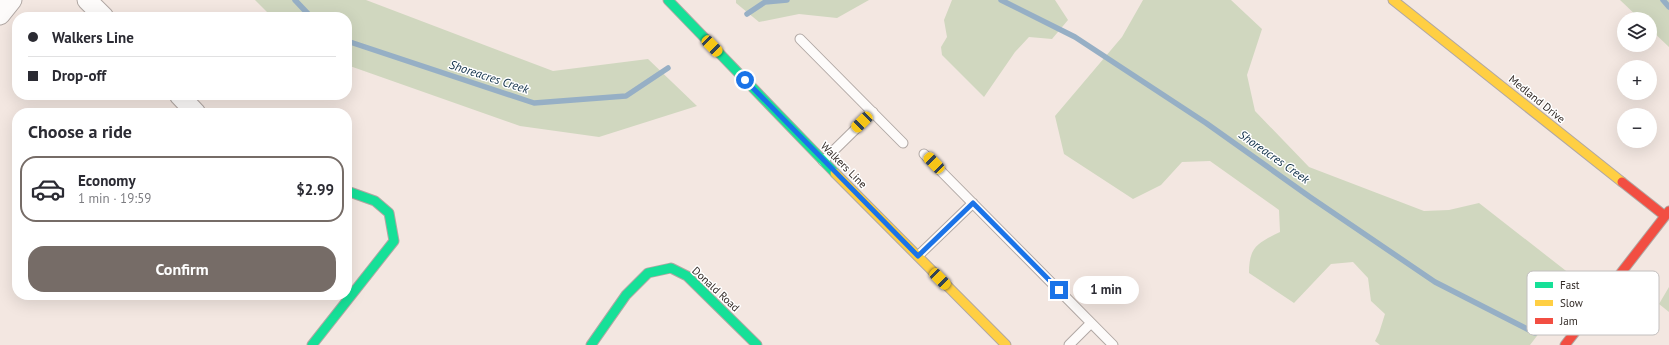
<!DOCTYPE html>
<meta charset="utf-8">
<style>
:root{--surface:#fff;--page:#f7f7f7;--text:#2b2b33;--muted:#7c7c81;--line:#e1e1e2;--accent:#766c67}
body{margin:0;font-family:"PT Sans",sans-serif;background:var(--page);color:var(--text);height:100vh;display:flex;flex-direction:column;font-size:15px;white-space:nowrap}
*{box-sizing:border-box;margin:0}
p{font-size:13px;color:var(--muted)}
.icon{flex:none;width:22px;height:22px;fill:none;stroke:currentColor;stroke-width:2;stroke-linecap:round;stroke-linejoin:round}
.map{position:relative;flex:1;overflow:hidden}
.panel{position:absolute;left:12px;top:108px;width:340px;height:192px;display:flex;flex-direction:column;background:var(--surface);border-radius:16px;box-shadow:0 4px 16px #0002}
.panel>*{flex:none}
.guide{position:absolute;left:12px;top:12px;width:340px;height:88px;border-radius:16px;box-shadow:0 4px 16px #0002;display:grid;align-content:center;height:88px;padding:0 16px;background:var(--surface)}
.buttons{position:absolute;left:1617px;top:12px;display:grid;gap:8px}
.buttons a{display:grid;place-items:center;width:40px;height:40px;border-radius:50%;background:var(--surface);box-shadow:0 4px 16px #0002;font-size:20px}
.end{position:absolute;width:18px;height:18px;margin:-9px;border:5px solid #1a73e8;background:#fff;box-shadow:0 0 0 2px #fff}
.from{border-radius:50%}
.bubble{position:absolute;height:28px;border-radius:14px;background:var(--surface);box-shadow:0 4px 16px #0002;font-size:13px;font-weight:700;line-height:28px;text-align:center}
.car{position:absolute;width:12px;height:24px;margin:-12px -6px;border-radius:5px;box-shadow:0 0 3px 1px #0007;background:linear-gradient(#f5c518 24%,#345 0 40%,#f5c518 0 76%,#345 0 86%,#f5c518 0)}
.guide b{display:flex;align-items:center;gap:14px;height:38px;font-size:15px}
.guide b+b{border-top:1px solid var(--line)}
.guide i{width:10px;height:10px;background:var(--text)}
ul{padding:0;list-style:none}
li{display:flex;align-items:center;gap:12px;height:66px;margin:0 8px 6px;padding:0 8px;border:2px solid transparent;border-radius:16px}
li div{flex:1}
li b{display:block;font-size:15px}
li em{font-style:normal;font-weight:700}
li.on{border-color:var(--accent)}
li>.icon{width:36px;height:36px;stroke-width:1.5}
h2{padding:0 16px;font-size:18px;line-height:48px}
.cta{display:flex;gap:8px;margin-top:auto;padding:8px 16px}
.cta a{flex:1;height:46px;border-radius:16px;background:var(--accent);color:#fff;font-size:16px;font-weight:700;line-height:46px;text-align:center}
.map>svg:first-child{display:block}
.green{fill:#d0d7bf}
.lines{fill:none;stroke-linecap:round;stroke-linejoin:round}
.stream{stroke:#96afc5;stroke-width:5.5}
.lane-casing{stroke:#b0a7a3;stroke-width:11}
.street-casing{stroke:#b0a7a3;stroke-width:21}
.fast-casing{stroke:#b0a7a3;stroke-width:11}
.slow-casing{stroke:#b0a7a3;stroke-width:11}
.jam-casing{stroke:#b0a7a3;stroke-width:11}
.lane{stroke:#fdfbfa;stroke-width:9}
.street{stroke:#fdfbfa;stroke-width:19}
.fast{stroke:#16e098;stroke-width:9}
.slow{stroke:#ffcf43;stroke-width:9}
.jam{stroke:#f24e42;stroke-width:9}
.route{stroke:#1a73e8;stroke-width:5}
.labels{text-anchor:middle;stroke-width:3;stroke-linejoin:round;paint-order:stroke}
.street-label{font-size:11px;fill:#322a26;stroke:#fff}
.water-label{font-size:12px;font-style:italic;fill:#0c2d46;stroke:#fff}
.key{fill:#fff;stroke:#c2bfbe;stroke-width:1}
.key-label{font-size:11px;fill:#322a26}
</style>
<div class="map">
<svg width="1669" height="345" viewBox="0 0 1669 345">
<rect width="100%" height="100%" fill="#f3e7e1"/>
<!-- green -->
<path class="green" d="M255,0h111l187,71 95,-12 49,47 -98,31 -79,-11 -173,-61v-48h-75z
M736,0h133l-32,18 -38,-4 -40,8 -23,-19z
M952,0h103l13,20 -16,19 -23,-2 -14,15 -31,45 -42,-42 -1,-8 6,-10 -3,-17z
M1143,0h88l31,29 -15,46 8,36 54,56 115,44 25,-1 30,-7 100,78 -49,64h-150l-5,-4 4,-8 6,-19 -14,-13 -3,-23 -15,-16 -22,2 -37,39 -45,-30c0,-27 9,-30 31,-41l-1,-22 -69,-49 -28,1 -21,23 -28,14 -69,-45 -9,-38 67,-79z
M1620,0h49v47l-19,-18v-10h-10z
M1669,287v25l-10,-8z"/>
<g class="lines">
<!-- stream -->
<path class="stream" d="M295,0l16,17
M1001,0l74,37 131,86 104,74 125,85 100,51
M1663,0l6,7
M747,14l18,-12 22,-2
M347,41l187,62 92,-7 42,-28"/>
<defs>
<path id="lane" d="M800,39l103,104
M924,154l189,191
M823,161l50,-49
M918,256l55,-53
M1069,345l22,-22"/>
<path id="street" d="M87,0l17,17
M0,15l12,-15
M179,95l17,18"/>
<path id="fast" d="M668,0l167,173
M312,345l82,-104 -5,-28 -14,-12 -28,-10
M591,345l35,-50 22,-22 23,-5 16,8 70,69"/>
<path id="slow" d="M1393,0l229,182
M835,173l171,172"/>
<path id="jam" d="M1622,182l43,34
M1565,345l104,-134"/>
</defs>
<!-- lane casing -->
<use href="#lane" class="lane-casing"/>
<!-- street casing -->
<use href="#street" class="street-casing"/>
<!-- fast casing -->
<use href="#fast" class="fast-casing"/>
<!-- slow casing -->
<use href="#slow" class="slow-casing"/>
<!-- jam casing -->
<use href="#jam" class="jam-casing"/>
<!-- lane -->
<use href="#lane" class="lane"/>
<!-- street -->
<use href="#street" class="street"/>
<!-- fast -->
<use href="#fast" class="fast"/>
<!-- slow -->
<use href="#slow" class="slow"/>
<!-- jam -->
<use href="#jam" class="jam"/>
</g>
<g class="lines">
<!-- route -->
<path class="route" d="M745,80l173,176 55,-53 86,87"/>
</g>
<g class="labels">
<!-- street labels -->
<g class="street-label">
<text transform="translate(1537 99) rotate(39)" y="4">Medland Drive</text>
<text transform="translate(844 165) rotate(45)" y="4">Walkers Line</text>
<text transform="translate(716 289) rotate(43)" y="4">Donald Road</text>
</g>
<!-- water labels -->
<g class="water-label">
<text transform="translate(489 77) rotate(18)" y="4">Shoreacres Creek</text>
<text transform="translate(1274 157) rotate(35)" y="4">Shoreacres Creek</text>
</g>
</g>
<!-- legend -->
<rect x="1527" y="271" width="132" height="64" rx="6" class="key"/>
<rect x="1535" y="282" width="18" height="6" fill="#16e098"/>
<rect x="1535" y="300" width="18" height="6" fill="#ffcf43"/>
<rect x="1535" y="318" width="18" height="6" fill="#f24e42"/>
<g class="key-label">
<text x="1560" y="289">Fast</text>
<text x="1560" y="307">Slow</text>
<text x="1560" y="325">Jam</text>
</g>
</svg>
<div class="buttons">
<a><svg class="icon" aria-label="layers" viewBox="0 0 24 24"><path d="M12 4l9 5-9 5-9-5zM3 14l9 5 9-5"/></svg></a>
<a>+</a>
<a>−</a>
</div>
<i class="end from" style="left:745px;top:80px"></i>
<i class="end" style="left:1059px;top:290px"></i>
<div class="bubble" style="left:1073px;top:276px;width:66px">1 min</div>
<i class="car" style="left:712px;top:46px;rotate:136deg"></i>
<i class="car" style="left:862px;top:122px;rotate:226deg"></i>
<i class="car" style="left:934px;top:163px;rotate:316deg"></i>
<i class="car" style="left:940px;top:279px;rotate:135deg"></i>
<div class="guide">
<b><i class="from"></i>Walkers Line</b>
<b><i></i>Drop-off</b>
</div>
<section class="panel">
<h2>Choose a ride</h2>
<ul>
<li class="on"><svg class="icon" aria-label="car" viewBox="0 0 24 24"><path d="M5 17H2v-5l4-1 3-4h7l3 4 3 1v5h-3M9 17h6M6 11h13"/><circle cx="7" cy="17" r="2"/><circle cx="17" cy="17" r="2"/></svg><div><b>Economy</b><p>1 min · 19:59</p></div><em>$2.99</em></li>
</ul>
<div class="cta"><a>Confirm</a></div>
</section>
</div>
